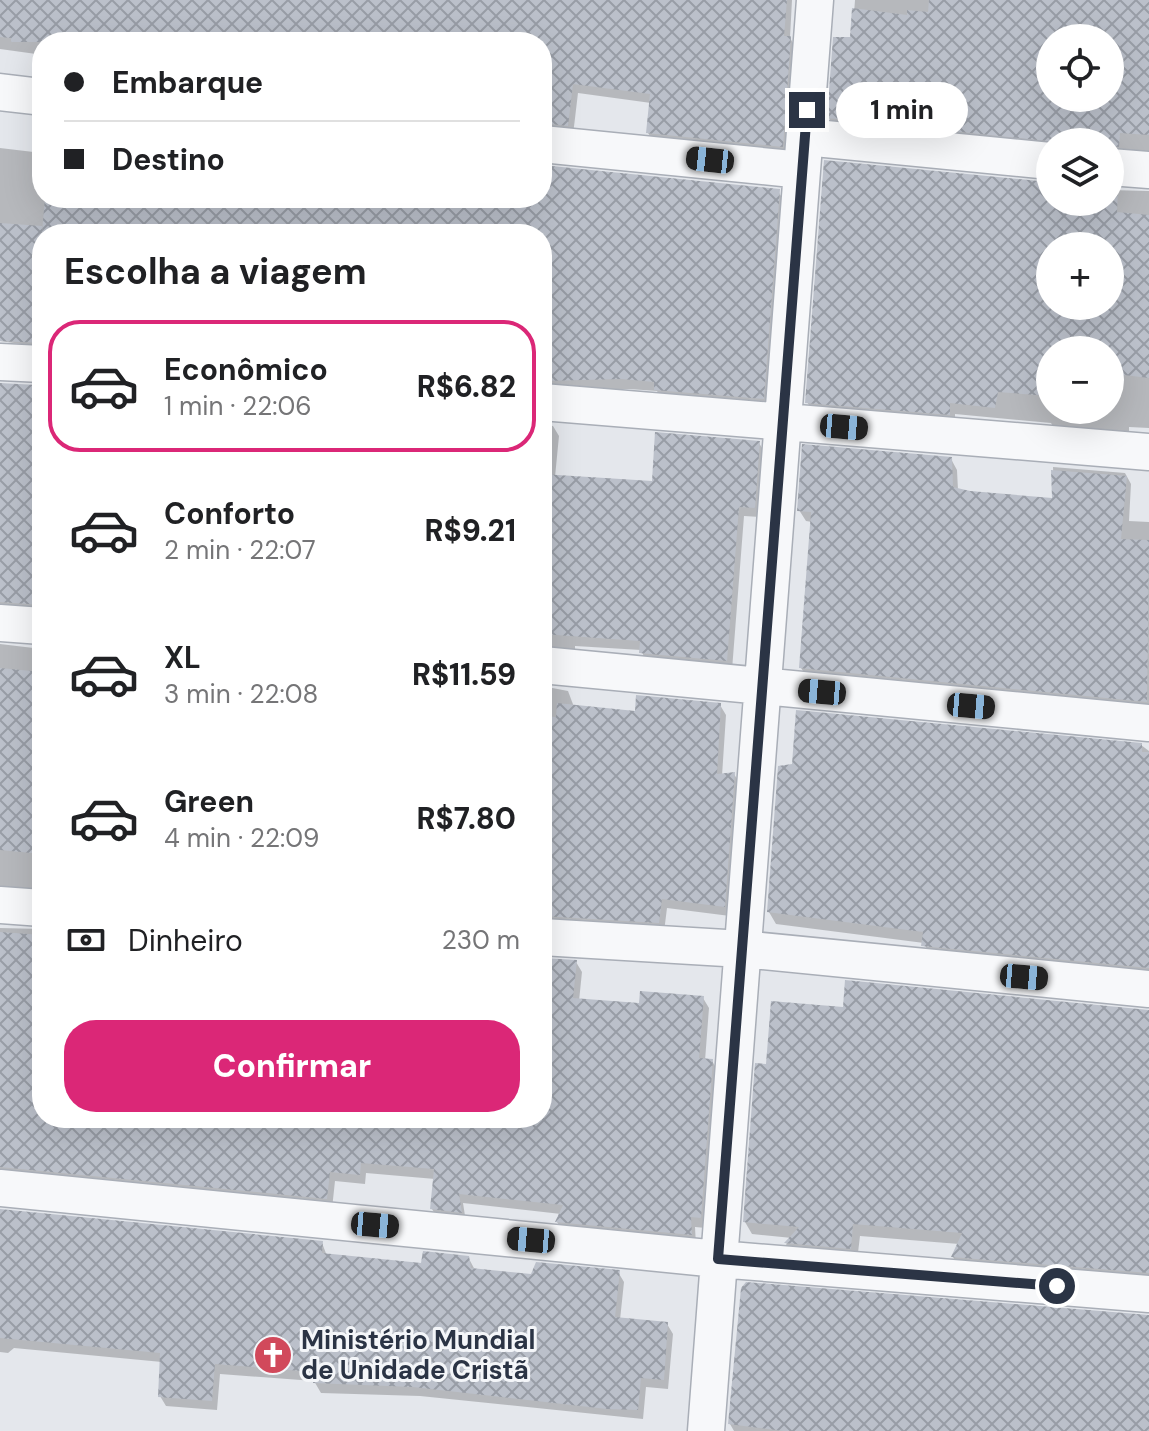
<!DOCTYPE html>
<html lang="pt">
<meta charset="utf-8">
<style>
:root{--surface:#fff;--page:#f2f2f2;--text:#202124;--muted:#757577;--line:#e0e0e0;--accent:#db2777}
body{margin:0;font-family:"DM Sans",sans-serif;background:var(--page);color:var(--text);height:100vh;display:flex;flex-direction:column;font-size:30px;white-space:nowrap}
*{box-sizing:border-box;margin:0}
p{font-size:26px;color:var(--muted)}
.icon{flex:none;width:44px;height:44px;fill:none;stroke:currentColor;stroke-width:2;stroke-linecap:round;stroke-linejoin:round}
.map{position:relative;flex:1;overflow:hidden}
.side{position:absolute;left:32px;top:224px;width:520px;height:904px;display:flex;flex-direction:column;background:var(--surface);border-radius:32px;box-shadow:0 8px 32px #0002}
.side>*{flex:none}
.top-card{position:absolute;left:32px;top:32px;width:520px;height:176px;border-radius:32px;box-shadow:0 8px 32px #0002;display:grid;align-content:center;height:176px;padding:0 32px;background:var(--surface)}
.tools{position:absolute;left:1036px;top:24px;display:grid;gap:16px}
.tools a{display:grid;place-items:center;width:88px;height:88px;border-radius:50%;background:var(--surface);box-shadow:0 8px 32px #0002;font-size:40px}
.end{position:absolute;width:36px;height:36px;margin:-18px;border:10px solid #2b3445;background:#fff;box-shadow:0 0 0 4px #fff}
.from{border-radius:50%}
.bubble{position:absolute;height:56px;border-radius:28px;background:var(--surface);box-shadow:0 8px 32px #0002;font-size:26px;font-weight:800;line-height:56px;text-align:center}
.car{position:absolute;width:24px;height:48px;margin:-24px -12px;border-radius:10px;box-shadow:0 0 6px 2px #0007;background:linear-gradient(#222 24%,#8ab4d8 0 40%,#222 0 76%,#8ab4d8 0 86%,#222 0)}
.top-card b{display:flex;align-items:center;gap:28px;height:76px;font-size:30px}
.top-card b+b{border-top:2px solid var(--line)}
.top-card i{width:20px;height:20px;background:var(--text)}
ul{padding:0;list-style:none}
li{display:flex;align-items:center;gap:24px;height:132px;margin:0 16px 12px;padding:0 16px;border:4px solid transparent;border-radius:32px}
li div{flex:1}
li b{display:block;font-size:30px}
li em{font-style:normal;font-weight:800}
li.on{border-color:var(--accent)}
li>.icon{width:72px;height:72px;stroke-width:1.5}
h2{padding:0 32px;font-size:36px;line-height:96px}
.pay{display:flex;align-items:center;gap:20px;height:88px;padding:0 32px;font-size:30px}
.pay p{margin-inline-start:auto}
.action{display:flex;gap:16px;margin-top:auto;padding:16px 32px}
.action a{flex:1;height:92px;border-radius:32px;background:var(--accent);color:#fff;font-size:32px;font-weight:800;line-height:92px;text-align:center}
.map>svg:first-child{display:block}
.shadow{fill:#0003;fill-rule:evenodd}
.building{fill:url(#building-cross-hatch);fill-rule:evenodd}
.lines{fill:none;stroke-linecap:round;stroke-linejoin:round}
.minor-casing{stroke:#a9aeb7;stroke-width:39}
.minor{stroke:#f7f8fa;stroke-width:36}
.route{stroke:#2b3445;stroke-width:10}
.labels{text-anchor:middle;stroke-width:6;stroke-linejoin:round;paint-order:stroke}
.poi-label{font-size:26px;font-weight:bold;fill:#2b3445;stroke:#f4f6f9;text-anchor:start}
</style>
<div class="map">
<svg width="1149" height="1431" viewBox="0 0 1149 1431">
<defs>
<pattern id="building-cross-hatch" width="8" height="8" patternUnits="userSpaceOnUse" patternTransform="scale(2)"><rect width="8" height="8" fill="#bbc0ca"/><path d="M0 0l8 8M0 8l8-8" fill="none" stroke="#989da6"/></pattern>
</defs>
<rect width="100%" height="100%" fill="#e4e7ec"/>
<!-- shadow -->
<path class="shadow" d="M0,0h792l-2,38 6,10 -8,108 -134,-13 -6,-10 3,-30 -73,-10 -5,42 -31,-1v-92h-500l-1,36 -6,-10 1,-14 -36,-5z
M855,0h294v159l-39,-1v-16h-60v8l-215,-21 -6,-11 23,-79zM1050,38h60v60h-60z
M0,148l42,5v45h500v-31l236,24 6,10 -16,208 -106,-9 -5,-9 -28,-2 -87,3v-158h-500v113l-42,-6z
M1050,184v18h60v-12l39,1v237l-20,-1v12l-72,-6 -6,-10 -96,-9v11l-141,-12 -7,-11zM1050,246h60v60h-60zM1050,350h60v60h-60z
M0,386l42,2v226l-42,1z
M542,424l11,2 6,10 -4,41 99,6 105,-40 6,10 -5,64 -16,-1 -12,154 -85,-7 -6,-13 -66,-4v10h-33z
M951,459l6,11 1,20 96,10 -1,-33 72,6 6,11 -2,37 20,1v190l-341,-33 -7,-11 11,-146 -6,-1 -7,-11z
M0,644l42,5v248l-42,-1z
M542,686l26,5 6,16 62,6 84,-8 6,10 -4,61 12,-2 6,10 -10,132 -63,-8 -3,24 -122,-3z
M1141,745l8,6v228l-218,-21 -7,-15 -148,-19 -7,-12z
M0,928l42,1v189h500v-160l34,4 6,10 -3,29 62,4 62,-7 6,10 -4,53h7l6,10 -12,157 -11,-1 1,18 -133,-13 -6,-10 4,-8 -98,-11 3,19 -28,-3 -6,-10 3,-30 -69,-6 -1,11 -30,-3 -3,28 -332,-31z
M845,1009l304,2v273l-189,-15 -7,-12 6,-13 -99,-8 -3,25 -64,-5 -7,-12 6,-6 -40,-4 -7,-12 23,-156z
M0,1211l322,32 5,13 95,9 46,-8 7,13 57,6 86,-4 6,10 -4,38 47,4 6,10 -5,55 -22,-2 -3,32 -223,-23 -99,-3 -7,-12 -94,-7 -3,36 -51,-4 -6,-10 2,-34 -148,-14 -6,5 -8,-1z
M1149,1317v114h-415l-4,-7z"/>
<!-- building -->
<path class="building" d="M0,0h787l-3,36h7l-8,111 -137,-14 4,-39 -77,-10 -5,42 -26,-3v-81h-531v-4l-11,-1z
M929,0h220v135l-29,-2 -1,14 -9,-1v-4h-53l-230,-24 6,-81h17l2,-29 55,7v-5l21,2zM1050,38h60v60h-60z
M824,160l226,22v20h60v-14l8,1 -1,23 32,3v163l-25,-3 -1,13 -13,-1v-37h-60v46l-52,-4 -3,16 -45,-5v12l-145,-12zM1050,246h60v60h-60z
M542,165l238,24 -16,210 -110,-9v-8l-32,-3 -80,2v-147h-500l-1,109 -41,-2v-118l42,3v6l3,-34h497z
M0,383l37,2 -5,51h10v169l-42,-3z
M655,432l105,9 -5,67 -16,-1 -12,154 -88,-8 1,-12 -98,-7v-160l110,7z
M802,444l150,13 1,30 17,4 82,7 -1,-28 76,6 -6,63 28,1 -2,162 -348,-34 12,-156 -14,-1z
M0,668l42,4v182l-42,-4z
M636,695l85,8 -4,71 18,-2 -10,135 -63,-8 -3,24 -117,-7v-200l14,1 1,-14 78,8z
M796,710l346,33v9h7v216l-228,-22 2,-14 -156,-20 11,-146 14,-2z
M0,932l42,3v183h252l41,4v-4h207v-160l35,2 -4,38 66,5 1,-12 64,5 -5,62 14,1 -12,159 -10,-1 1,18 -137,-13 8,-17 -104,-11 3,19 -32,-4 4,-40 -73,-6 -1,12 -30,-3 -3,27 -327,-32z
M845,980l304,30v263l-198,-16 11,-24 -109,-9 -2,25 -67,-6 15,-16 -56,-5 12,-159 11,1 5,-63 72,6z
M0,1209l323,32 -1,12 99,10 2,-12 46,5 2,12 60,6 5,-12 84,8 -5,47 53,5 -4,58 -23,-2 -3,32 -31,-1 -194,-22 -100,-4 1,-11 -99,-8 -3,37 -54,-4 2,-44 -160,-15z
M746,1282l403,33v116h-365l-56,-7 13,-136z"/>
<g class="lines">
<defs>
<path id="minor" d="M0,92l42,5
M805,137l245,24
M542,144l260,26
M1110,167l39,3
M0,362l42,2
M542,402l607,50
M0,623l42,3
M542,665l607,58
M0,905l42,3
M542,937l200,12 407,40
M0,1188l718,71 431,35
M706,1431l109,-1431"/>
</defs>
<!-- minor casing -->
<use href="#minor" class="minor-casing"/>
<!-- minor -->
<use href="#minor" class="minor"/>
</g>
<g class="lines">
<!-- route -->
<path class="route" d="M807,110l-89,1149 339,27"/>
</g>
<!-- icons -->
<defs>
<symbol id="church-disc" viewBox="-11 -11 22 22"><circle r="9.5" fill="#d1495b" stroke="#f4f6f9"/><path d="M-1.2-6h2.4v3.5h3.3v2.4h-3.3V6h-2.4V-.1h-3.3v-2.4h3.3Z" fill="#fff"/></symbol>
</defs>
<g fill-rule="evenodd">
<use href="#church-disc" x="251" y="1333" width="44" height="44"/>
</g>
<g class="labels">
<!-- poi labels -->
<g class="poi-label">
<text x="301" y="1349">Ministério Mundial<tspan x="301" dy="30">de Unidade Cristã</tspan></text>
</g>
</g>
</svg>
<div class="tools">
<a><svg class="icon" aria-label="locate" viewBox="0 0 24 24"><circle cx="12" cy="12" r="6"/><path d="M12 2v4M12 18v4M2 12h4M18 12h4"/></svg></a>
<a><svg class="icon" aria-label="layers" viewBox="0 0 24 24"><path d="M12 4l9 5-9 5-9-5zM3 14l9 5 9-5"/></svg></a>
<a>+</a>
<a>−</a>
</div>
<i class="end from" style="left:1057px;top:1286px"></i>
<i class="end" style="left:807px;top:110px"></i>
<div class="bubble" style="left:836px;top:82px;width:132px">1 min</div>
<i class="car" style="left:710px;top:160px;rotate:276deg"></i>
<i class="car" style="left:844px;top:427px;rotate:95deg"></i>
<i class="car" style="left:822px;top:692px;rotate:275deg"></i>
<i class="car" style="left:971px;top:706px;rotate:95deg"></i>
<i class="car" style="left:1024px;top:977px;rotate:95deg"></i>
<i class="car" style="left:375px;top:1225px;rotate:95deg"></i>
<i class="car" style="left:531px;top:1240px;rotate:275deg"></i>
<div class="top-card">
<b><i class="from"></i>Embarque</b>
<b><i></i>Destino</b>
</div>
<section class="side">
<h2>Escolha a viagem</h2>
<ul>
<li class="on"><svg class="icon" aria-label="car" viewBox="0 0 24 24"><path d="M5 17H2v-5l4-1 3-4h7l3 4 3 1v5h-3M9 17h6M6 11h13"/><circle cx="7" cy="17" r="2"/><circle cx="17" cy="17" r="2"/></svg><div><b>Econômico</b><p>1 min · 22:06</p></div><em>R$6.82</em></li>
<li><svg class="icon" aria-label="car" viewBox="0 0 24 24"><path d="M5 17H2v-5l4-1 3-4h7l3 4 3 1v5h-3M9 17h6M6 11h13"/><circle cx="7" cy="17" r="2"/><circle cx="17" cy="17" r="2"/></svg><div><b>Conforto</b><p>2 min · 22:07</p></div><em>R$9.21</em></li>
<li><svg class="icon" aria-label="car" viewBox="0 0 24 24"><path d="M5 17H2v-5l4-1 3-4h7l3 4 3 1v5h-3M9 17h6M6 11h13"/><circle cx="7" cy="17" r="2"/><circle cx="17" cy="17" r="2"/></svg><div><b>XL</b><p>3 min · 22:08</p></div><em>R$11.59</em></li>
<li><svg class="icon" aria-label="car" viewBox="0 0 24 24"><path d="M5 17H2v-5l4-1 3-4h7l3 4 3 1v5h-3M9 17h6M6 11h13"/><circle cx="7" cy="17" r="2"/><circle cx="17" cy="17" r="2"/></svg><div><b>Green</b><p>4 min · 22:09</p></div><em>R$7.80</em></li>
</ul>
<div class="pay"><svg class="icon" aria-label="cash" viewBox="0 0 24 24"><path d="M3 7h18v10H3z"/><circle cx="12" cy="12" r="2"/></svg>Dinheiro<p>230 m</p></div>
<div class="action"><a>Confirmar</a></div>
</section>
</div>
